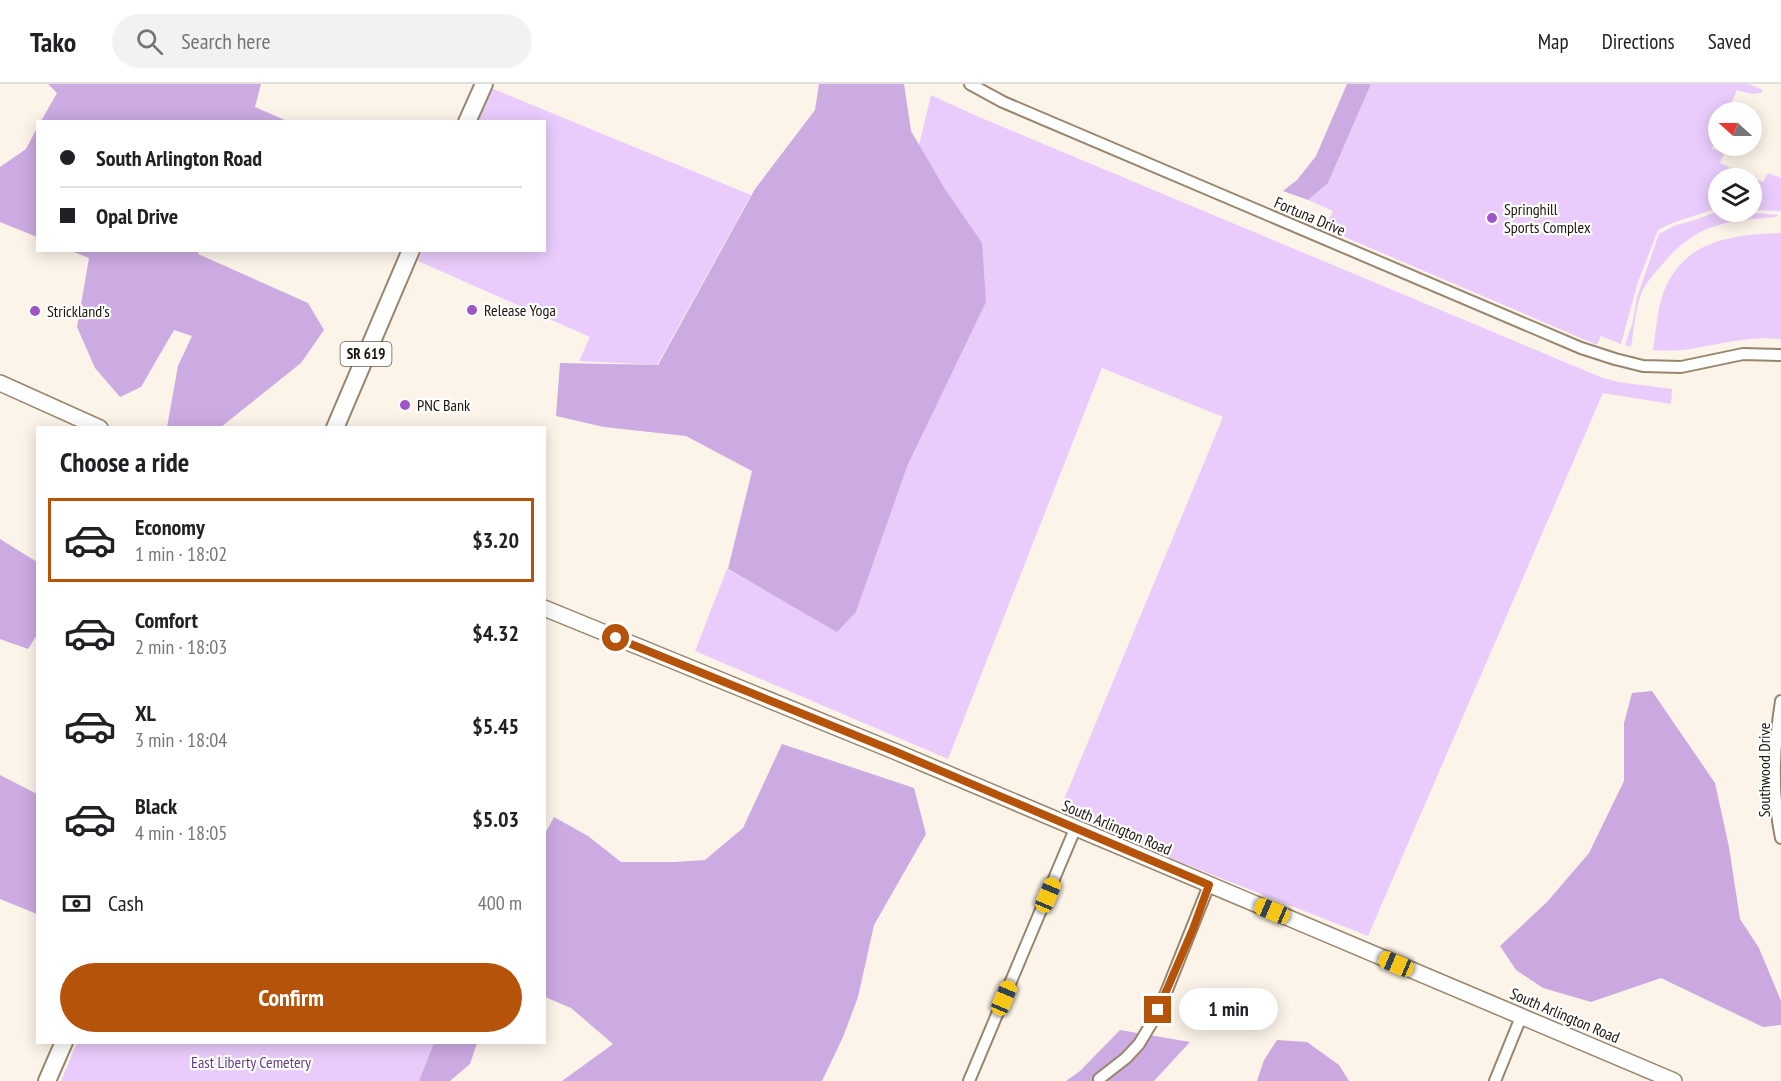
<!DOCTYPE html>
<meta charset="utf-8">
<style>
:root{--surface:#fff;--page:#f2f2f2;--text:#202124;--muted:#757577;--line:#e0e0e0;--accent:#b45309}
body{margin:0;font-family:"PT Sans Narrow",sans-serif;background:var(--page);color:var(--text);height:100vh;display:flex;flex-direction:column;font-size:22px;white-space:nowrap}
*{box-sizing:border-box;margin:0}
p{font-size:20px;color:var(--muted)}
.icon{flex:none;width:33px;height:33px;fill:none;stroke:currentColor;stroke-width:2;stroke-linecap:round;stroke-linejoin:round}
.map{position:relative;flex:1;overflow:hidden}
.sheet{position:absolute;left:36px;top:342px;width:510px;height:618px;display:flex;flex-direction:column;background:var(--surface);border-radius:0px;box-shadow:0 3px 15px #0003}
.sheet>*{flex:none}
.top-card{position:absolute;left:36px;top:36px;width:510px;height:132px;border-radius:0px;box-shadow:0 3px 15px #0003;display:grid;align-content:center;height:132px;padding:0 24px;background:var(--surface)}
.needle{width:39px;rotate:291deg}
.tools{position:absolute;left:1708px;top:18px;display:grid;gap:12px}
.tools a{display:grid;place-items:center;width:54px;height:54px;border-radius:50%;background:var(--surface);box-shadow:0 3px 15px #0003;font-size:30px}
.end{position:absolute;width:27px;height:27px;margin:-14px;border:8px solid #b45309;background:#fff;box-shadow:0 0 0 3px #fff}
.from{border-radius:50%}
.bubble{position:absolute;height:42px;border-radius:21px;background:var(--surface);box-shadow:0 3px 15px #0003;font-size:20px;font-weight:700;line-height:42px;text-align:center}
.car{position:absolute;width:18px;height:36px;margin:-18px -9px;border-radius:8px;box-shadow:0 0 4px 2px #0007;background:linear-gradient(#f5c518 24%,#345 0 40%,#f5c518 0 76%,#345 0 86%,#f5c518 0)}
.top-card b{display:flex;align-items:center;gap:21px;height:57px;font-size:22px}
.top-card b+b{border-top:2px solid var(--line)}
.top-card i{width:15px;height:15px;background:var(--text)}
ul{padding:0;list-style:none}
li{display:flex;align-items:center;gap:18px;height:84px;margin:0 12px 9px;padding:0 12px;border:3px solid transparent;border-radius:0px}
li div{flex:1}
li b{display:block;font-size:22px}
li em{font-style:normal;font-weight:700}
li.current{border-color:var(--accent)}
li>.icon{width:54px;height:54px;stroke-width:1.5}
h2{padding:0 24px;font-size:27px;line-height:72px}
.pay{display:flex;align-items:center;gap:15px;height:66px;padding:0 24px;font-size:22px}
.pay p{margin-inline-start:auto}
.button{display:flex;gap:12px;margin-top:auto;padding:12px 24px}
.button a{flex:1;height:69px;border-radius:36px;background:var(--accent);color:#fff;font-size:24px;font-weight:700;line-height:69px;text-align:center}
header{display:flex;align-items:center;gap:36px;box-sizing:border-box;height:84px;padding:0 30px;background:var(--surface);border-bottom:2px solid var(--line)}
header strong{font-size:28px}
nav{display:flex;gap:33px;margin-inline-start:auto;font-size:21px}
.search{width:420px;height:54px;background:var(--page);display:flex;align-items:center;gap:15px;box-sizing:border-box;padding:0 21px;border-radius:33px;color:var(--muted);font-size:22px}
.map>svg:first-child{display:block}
.green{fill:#e9ccfc}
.forest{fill:#ccaae2}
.water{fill:#cba9e0}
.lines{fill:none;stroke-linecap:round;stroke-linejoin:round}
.street-casing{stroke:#98856c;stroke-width:14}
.secondary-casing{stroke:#98856c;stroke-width:18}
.primary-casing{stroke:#98856c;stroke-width:20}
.street{stroke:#fff;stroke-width:10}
.secondary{stroke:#fff;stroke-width:15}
.primary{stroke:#fff;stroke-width:16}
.route{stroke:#b45309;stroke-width:8}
.poi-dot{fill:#9e54c6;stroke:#fff;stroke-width:2}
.labels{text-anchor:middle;stroke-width:4.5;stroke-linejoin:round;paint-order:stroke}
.shield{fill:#fff;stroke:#605b54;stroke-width:1.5}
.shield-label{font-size:15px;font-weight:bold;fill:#1c150b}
.poi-label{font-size:16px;fill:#1c150b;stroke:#fff;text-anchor:start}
.street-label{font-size:16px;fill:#1c150b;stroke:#fff}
.park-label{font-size:16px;fill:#6a3f82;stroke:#fff}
</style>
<header>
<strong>Tako</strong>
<div class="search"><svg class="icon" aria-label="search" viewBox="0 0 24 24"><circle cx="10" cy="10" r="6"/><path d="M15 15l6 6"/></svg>Search here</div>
<nav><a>Map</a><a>Directions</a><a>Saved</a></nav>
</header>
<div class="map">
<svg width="1781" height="997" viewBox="0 0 1781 997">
<rect width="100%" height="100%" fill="#fcf4e9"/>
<!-- green -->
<path class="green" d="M1371,0h378l14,6 -2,3 -9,1 -15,-4 -10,22h-8v20l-7,16 12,6 -4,9 43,19 5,-9 13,5v33l-29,-1v-32h-33v29c-20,9 -42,12 -61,23l-20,52 -17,62 -20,-8 -4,9 -264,-113 -5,-10 5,-11 -25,-11 20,-17z
M491,4l260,107 -94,170 -78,-4 11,-24 -172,-76 4,-10 122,-1v-128l-67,-1z
M931,11l41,19 631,264 15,4 54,7 -1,15 -68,-11 -235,543 -310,-122 165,-397 -121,-49 -154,391 -253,-108 32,-82 110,62 19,-19 52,-148 37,-275 -26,-44z
M1719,127l25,1 35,3 -4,2c-50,4 -80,7 -114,49 -7,8 -15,17 -19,26 -7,17 -8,37 -11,55l-6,-2 8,-24 4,-24 22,-63 17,-9 16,-4z
M1781,149v106c-30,-3 -56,4 -85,9 -14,3 -29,3 -43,2 3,-19 4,-41 11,-59 21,-52 69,-56 117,-58z
M77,959h365l-17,38h-364z"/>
<!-- forest -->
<path class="forest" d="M48,0h213l-6,23 32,14h-246l16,-28z
M819,0h85l7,47 34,58 37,54 4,59 -78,162 -52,148 -19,20 -109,-63 24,-98 -66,-35 -82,-9 -48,-11 4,-53 98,2 97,-176 60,-79z
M1347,0h24l-43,99 -20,17 -25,-9 14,-11 19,-24z
M37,44v109l-37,-15v-55l26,-18z
M71,167h128l-1,3 110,49 16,27 -23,33 -80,64h-54l11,-61 14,-30 -18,-6 -33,57 -21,10 -25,-29 -18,-41 12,-69z
M0,455l37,23v73l-9,14 -28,-10z
M782,660l132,44 12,46 -52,91 -16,72 -15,40 -21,44h-260l51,-37 -42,-36 -26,-11v-163l9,-17 34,19 33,26h53l31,-2 38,-32z
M0,691l37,19v120l-37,-15z
M1120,946l70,12 -36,39h-88l14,-10z
M434,959v-1l43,1 -7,21 -20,17h-31z"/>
<!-- water -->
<path class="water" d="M1652,607l63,92 14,64 11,72 19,29 22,53v24l-18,2 -102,-49 -70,24 -48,-14 -27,-18 -16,-24 47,-44 42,-49 35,-72v-58l8,-30z
M1277,956l30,2 32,23 10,16h-92l7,-21z"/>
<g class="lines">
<defs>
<path id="street" d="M970,0l33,18 578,246 34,11 28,7 38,1 62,-13 38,1
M1781,617c-7,44 -9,94 0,137
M1099,995l27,-21 13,-14 12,-20 14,-29 44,-110
M969,997l106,-252
M1495,997l26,-64"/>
<path id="secondary" d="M0,299l100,45
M544,524l350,143 780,330"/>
<path id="primary" d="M467,38l17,-38
M335,344l76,-178
M47,997l17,-39"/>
</defs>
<!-- street casing -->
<use href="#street" class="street-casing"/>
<!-- secondary casing -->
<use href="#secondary" class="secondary-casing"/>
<!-- primary casing -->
<use href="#primary" class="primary-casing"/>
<!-- street -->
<use href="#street" class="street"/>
<!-- secondary -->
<use href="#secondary" class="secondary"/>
<!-- primary -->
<use href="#primary" class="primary"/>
</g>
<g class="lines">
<!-- route -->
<path class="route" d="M616,554l278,113 315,134 -16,44 -35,81"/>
</g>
<!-- markers -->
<g class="poi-dot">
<circle cx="1492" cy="134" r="6"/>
<circle cx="472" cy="226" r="6"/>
<circle cx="35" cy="227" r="6"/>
<circle cx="405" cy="321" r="6"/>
</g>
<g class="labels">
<!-- shield labels -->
<rect class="shield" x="340.5" y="258" width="51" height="24" rx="4.5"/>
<g class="shield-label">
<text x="366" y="275">SR 619</text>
</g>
<!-- poi labels -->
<g class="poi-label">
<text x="1504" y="131">Springhill<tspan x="1504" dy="18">Sports Complex</tspan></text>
<text x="484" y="232">Release Yoga</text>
<text x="47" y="233">Strickland's</text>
<text x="417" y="327">PNC Bank</text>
</g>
<!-- street labels -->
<g class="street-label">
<text transform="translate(1310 132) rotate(23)" y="6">Fortuna Drive</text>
<text transform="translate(1764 686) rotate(-90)" y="6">Southwood Drive</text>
<text transform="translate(1117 743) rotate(23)" y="6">South Arlington Road</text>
<text transform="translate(1565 931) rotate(23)" y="6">South Arlington Road</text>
</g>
<!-- park labels -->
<g class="park-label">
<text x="251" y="984">East Liberty Cemetery</text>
</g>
</g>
</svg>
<div class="tools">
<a><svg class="needle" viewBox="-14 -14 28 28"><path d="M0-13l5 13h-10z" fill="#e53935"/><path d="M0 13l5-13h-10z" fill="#757577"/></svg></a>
<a><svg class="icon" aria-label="layers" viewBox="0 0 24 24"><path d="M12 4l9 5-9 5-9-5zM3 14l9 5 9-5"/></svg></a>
</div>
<i class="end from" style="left:616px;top:554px"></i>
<i class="end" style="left:1158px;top:926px"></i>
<div class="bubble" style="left:1179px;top:904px;width:99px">1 min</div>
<i class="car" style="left:1048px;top:811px;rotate:23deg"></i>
<i class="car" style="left:1272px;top:827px;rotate:293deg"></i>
<i class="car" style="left:1396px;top:880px;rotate:293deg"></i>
<i class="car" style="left:1004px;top:914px;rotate:23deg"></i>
<div class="top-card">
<b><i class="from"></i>South Arlington Road</b>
<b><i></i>Opal Drive</b>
</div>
<section class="sheet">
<h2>Choose a ride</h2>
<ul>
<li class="current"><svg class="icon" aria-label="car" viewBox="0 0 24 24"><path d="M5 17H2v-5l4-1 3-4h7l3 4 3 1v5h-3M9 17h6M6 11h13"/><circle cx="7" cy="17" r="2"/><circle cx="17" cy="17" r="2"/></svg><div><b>Economy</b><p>1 min · 18:02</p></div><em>$3.20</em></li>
<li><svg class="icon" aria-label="car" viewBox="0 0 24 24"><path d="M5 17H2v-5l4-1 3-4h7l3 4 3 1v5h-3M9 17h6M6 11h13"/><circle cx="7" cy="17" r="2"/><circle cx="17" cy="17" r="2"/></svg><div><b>Comfort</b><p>2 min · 18:03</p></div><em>$4.32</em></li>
<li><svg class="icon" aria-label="car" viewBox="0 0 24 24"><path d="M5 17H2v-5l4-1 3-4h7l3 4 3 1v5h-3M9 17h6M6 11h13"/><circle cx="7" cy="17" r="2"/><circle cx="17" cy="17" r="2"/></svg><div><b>XL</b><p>3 min · 18:04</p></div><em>$5.45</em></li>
<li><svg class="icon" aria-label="car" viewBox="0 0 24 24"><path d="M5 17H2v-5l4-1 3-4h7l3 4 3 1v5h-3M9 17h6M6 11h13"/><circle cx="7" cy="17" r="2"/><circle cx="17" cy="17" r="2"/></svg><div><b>Black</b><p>4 min · 18:05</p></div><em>$5.03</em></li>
</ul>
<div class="pay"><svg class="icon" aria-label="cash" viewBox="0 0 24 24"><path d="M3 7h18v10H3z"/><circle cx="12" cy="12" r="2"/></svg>Cash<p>400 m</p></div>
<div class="button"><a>Confirm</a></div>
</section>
</div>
